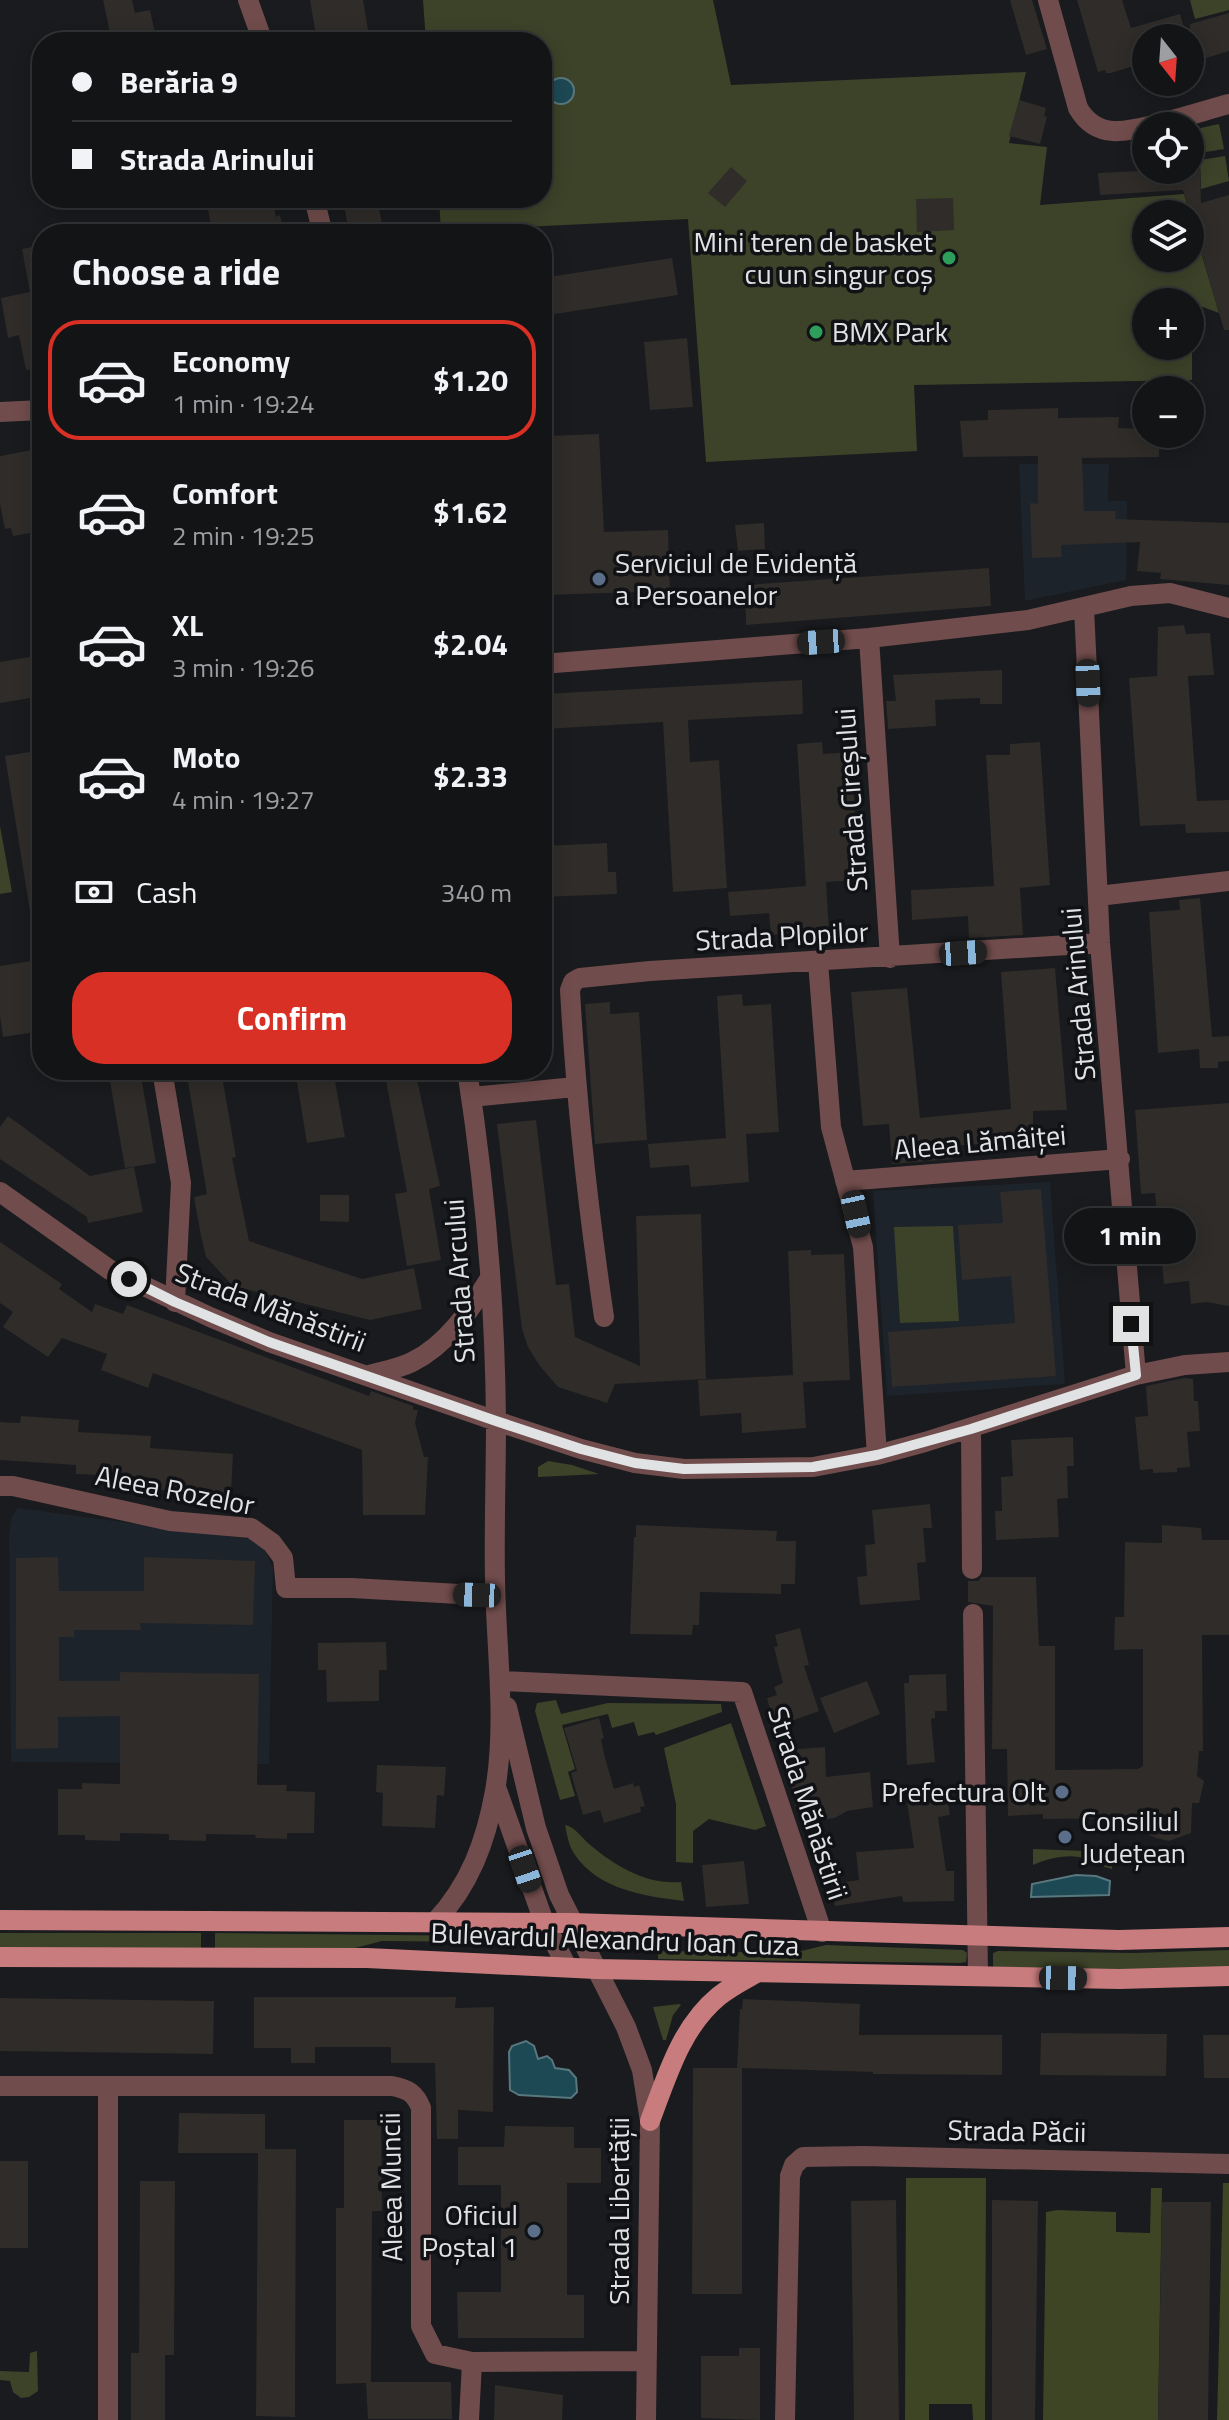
<!DOCTYPE html>
<meta charset="utf-8">
<style>
:root{--surface:#131416;--page:#202123;--text:#f1f3f6;--muted:#9d9ea1;--line:#323335;--accent:#d93025}
body{margin:0;font-family:"Titillium Web",sans-serif;background:var(--page);color:var(--text);height:100vh;display:flex;flex-direction:column;font-size:30px;white-space:nowrap}
*{box-sizing:border-box;margin:0}
p{font-size:26px;color:var(--muted)}
.icon{flex:none;width:44px;height:44px;fill:none;stroke:currentColor;stroke-width:2;stroke-linecap:round;stroke-linejoin:round}
.map{position:relative;flex:1;overflow:hidden}
.drawer{position:absolute;left:32px;top:224px;width:520px;height:856px;display:flex;flex-direction:column;background:var(--surface);border-radius:32px;box-shadow:0 4px 20px #0003,0 0 0 2px var(--line)}
.drawer>*{flex:none}
.banner{position:absolute;left:32px;top:32px;width:520px;height:176px;border-radius:32px;box-shadow:0 4px 20px #0003,0 0 0 2px var(--line);display:grid;align-content:center;height:176px;padding:0 40px;background:var(--surface)}
.needle{width:52px;rotate:163deg}
.fabs{position:absolute;left:1132px;top:24px;display:grid;gap:16px}
.fabs a{display:grid;place-items:center;width:72px;height:72px;border-radius:50%;background:var(--surface);box-shadow:0 4px 20px #0003,0 0 0 2px var(--line);font-size:40px}
.end{position:absolute;width:36px;height:36px;margin:-18px;border:10px solid #e1e2e4;background:#111;box-shadow:0 0 0 4px #111}
.from{border-radius:50%}
.bubble{position:absolute;height:56px;border-radius:28px;background:var(--surface);box-shadow:0 4px 20px #0003,0 0 0 2px var(--line);font-size:26px;font-weight:700;line-height:56px;text-align:center}
.car{position:absolute;width:24px;height:48px;margin:-24px -12px;border-radius:10px;box-shadow:0 0 6px 2px #0007;background:linear-gradient(#222 24%,#8ab4d8 0 40%,#222 0 76%,#8ab4d8 0 86%,#222 0)}
.banner b{display:flex;align-items:center;gap:28px;height:76px;font-size:30px}
.banner b+b{border-top:2px solid var(--line)}
.banner i{width:20px;height:20px;background:var(--text)}
ul{padding:0;list-style:none}
li{display:flex;align-items:center;gap:24px;height:120px;margin:0 16px 12px;padding:0 24px;border:4px solid transparent;border-radius:32px}
li div{flex:1}
li b{display:block;font-size:30px}
li em{font-style:normal;font-weight:700}
li.current{border-color:var(--accent)}
li>.icon{width:72px;height:72px;stroke-width:1.5}
h2{padding:0 40px;font-size:36px;line-height:96px}
.pay{display:flex;align-items:center;gap:20px;height:88px;padding:0 40px;font-size:30px}
.pay p{margin-inline-start:auto}
.button{display:flex;gap:16px;margin-top:auto;padding:16px 40px}
.button a{flex:1;height:92px;border-radius:32px;background:var(--accent);color:#fff;font-size:32px;font-weight:700;line-height:92px;text-align:center}
.map>svg:first-child{display:block}
.built{fill:#1d232b}
.green{fill:#3d4329;fill-rule:evenodd}
.forest{fill:#3d4525}
.water{fill:#1d4954;stroke:#58777f;stroke-width:2}
.building{fill:#2f2c29}
.lines{fill:none;stroke-linecap:round;stroke-linejoin:round}
.minor{stroke:#714c4c;stroke-width:20}
.major{stroke:#c87c7d;stroke-width:20}
.route{stroke:#e1e2e4;stroke-width:10}
.leisure-dot{fill:#2e9e5b;stroke:#101215;stroke-width:3}
.service-dot{fill:#5c6f8a;stroke:#101215;stroke-width:3}
.labels{text-anchor:middle;stroke-width:7;stroke-linejoin:round;paint-order:stroke}
.poi-label{font-size:28px;fill:#e1e2e4;stroke:#101215;text-anchor:end}
.street-label{font-size:28px;fill:#e1e2e4;stroke:#101215}
</style>
<div class="map">
<svg width="1229" height="2420" viewBox="0 0 1229 2420">
<rect width="100%" height="100%" fill="#191b1e"/>
<!-- built -->
<path class="built" d="M1019,464h90l-1,37h19l-1,79 -101,21z
M1050,1182l15,202 -178,12 -14,-205z
M18,1508l231,31 15,9 9,20 -4,196 -258,-2 -2,-229 3,-16z"/>
<!-- green -->
<path class="green" d="M423,0h290l18,85 295,-13 -17,71 38,4 -7,58 144,-11 6,20h-44v44h44v-43l29,98 -27,-10v77l-278,5 3,66 -211,11 -18,-243 -247,12 -2,-33h103v-156h-116zM1146,302h44v44h-44z
M1190,0h39v10l-34,9z
M1219,124l5,25 -18,3 -3,-13h-5l-2,-10z
M1225,156l4,25 -28,8 -1,-29z
M0,826l12,66 -12,2z
M953,1226l6,95 -59,2 -6,-96z
M548,1461l24,4 27,9 -61,3v-10z
M556,1700l5,14 47,-11 113,1 1,8 -66,23 -2,-3 -16,4 -4,-14 -22,6 -4,-14 -46,11 13,44 -7,3 7,24 -15,4 -25,-89 2,-8z
M731,1723l35,103 -11,4 -46,-11 -16,12v32l-17,-1v-58l-12,-56z
M565,1825c10,2 16,12 24,19 26,22 57,41 92,38l3,19c-39,-5 -85,-11 -109,-46 -6,-8 -8,-20 -10,-30z
M1033,1849l79,3v17c-9,-2 -16,-6 -25,-10 -17,-6 -38,-1 -54,6z
M0,1933h201v19h-201z
M215,1933l273,3 -2,6 -104,-1 -42,11h-125z
M826,1945l137,5 4,3 -1,9 -6,1 -302,-4v-8l135,2z
M1229,1950v20h-231l-5,-4v-13l5,-2 136,2z
M679,2004l2,1 -8,10 -7,25h-3l-10,-33z
M37,2351l1,40 -9,6 -8,1 -8,-6 -3,-11 -10,-1v-9l29,1 1,-19z"/>
<!-- forest -->
<path class="forest" d="M906,2178h80l-1,242h-12l-1,-16h-43v16h-24z
M1223,2183h6v237h-12z
M1151,2188h11l-4,232h-115l3,-208 11,-2 59,2v20l34,1z"/>
<!-- water -->
<path class="water" d="M548 91a13 13 0 1 1 26 0a13 13 0 1 1-26 0Z
M1076,1875l20,1 14,5 -1,14 -78,2 1,-13z
M526,2041l8,5 4,13 9,-3 5,4 3,8 14,2 7,8 1,14 -6,6 -52,-3 -9,-5 -1,-38 3,-6z"/>
<!-- building -->
<path class="building" d="M103,0h29l3,13 15,-3 7,32h-45z
M310,0h53l7,42h-53z
M1010,0h22l15,49 -21,6z
M1077,0h45l9,28 49,-14 7,24h-41v24l-35,11h-5l-1,-3 -7,2z
M1229,13v38l-39,12v-39z
M1019,100l27,8 -2,8 3,1 -7,27 -31,-8z
M731,167l16,14 -22,26 -17,-14z
M1159,170h41l1,33 28,-8v135h-5l-41,-140 -83,5 -2,-22z
M206,198h66l4,19 4,-2 4,19h-53l-2,-11 -18,3z
M343,198h34l7,36h-35z
M953,198l1,32 -37,2 -1,-33z
M42,245v123l-16,2 -7,-35 -11,3 -7,-40 29,-6 -8,-43z
M672,258l6,37 -136,21v-38z
M687,338l6,69 -43,3 -6,-68z
M1058,408v10l61,-1 -1,11 28,1v5h13v23l-77,1 2,53h32l-1,8 114,4v62l-69,-6 1,-6 -24,-2 3,-29 -79,3 1,12 -30,1 -2,-55 8,1v-48l-75,1 -3,-36 28,-1v-10z
M599,434l5,98 64,-2 2,61 -126,4 -2,-61 8,-1 -5,-97z
M32,450l1,8 5,-1 4,20v54l-29,5 -2,-8 -6,1 -5,-25v-48z
M764,523l1,26 -27,2 -3,-26z
M989,568l2,38 -245,19 -1,-40z
M1184,625l2,9 24,-1 4,42 -26,1 9,125 32,-1v32l-43,1 -1,-9 -45,2 -11,-148 28,-2 1,-49z
M42,655v41l-42,7v-41z
M1002,670v34h-22v-6l-45,2 1,26 -48,3 -2,-28h10l-3,-26z
M802,680l1,34 -115,6 2,42 29,-2 8,128 -54,4 -10,-170 -118,7 -1,-35z
M822,742l1,12 28,-2 8,128 -33,2 3,48 -58,5 -2,-22 -39,3 -2,-24 78,-6 -9,-142z
M1040,742l10,143 -30,3 3,47 -54,3 -1,-22 -56,4 -1,-30 83,-4 -8,-131h24v-11z
M42,750v174h-10l-27,-168z
M607,843l1,29h8l1,22 -75,3v-51z
M1200,898l12,139 17,-1v25l-11,1v6h-18l-1,-19 -41,4 -9,-141 31,-2 -1,-10z
M37,960l5,32v39l-39,6 -3,-21v-50z
M1055,968l12,142 -34,1v29l-81,6 1,13 -61,5 -3,-40 -26,2 -12,-134 56,-4 13,130 91,-9 -10,-137z
M742,994l1,12 28,-2 8,128 -33,2 3,48 -58,5 -2,-22 -39,3 -2,-24 78,-6 -9,-142z
M610,1002v12l29,-2 8,128 -52,4 -10,-140z
M108,1070h32l16,93 -31,5z
M186,1070h35l15,87 -4,1 17,83 113,38 52,-11 8,41 -52,11 -137,-34 -27,-29 -5,-21 -7,-39 13,-3z
M295,1070h38l12,67 -38,6z
M384,1070h31l25,116 -11,3 12,71 -34,6 -12,-72 12,-2z
M1229,1103v203l-23,-4 -15,2 -2,-23 -25,3 -9,-91 -14,1 -6,-84z
M8,1116l82,60 44,-9 9,45 -55,11 -1,-6 -87,-58v-32z
M536,1120l20,165 13,-1 6,53 65,29 -4,-150 65,-2 5,165 -91,5 -8,19 -49,-16 -19,-22 -11,-18 -6,-18 -25,-205z
M1041,1189l15,187 -164,11 -4,-55 127,-9 -4,-47 -49,4 -4,-55 45,-2 -3,-31z
M320,1195h29v27l-29,-1z
M0,1242l62,42 -3,5 33,23 3,-8 28,10 4,-9 242,91 2,-5 42,15v4h5l-3,13 9,34h4l-3,58h-62l-1,-65 -209,-77 -5,15 -47,-18 6,-16 -45,-16 -14,19 -45,-30 10,-15 -13,-9z
M811,1250v5l33,-1 6,126 -47,2 3,46 -64,5 -1,-20 -41,3 -2,-36 95,-5 -5,-124z
M1184,1378l9,1 1,22h4l2,30 -13,1 3,35 -13,1v4l-24,1v-4l-13,1 -5,-53 13,-1 -2,-30z
M21,1416l58,4 -1,12 73,4 -1,12 83,6 -2,40 -83,-5v-12l-72,-3v-9l-76,-5v-38l20,1z
M1073,1437l1,29h-7l1,32 -11,1 2,38 -63,3 -1,-29h7l-1,-34 12,-1 -2,-36z
M930,1504l2,24h-9l3,34 -9,1 3,37 -60,5 -3,-28 10,-1 -2,-31 10,-1 -3,-34z
M636,1525l141,6 -1,10h20l-1,43h-14v10l-81,-2 -1,33h-6l-1,10 -62,-1 4,-97h2z
M1162,1525l39,3 1,12h27v95h-27l1,116h-4l-2,25 7,5 -5,22h-7l-1,30 -22,8 -13,-3 -9,-4 -8,-16 -96,1v-5l-35,2 -1,-67h-15l1,-143 -25,-4v-21h10l4,-4h54l3,69h16v124l83,-1 5,-3v-117l-29,1 1,-33h9l1,-75 37,1z
M58,1557l1,34h85v-34l111,4 -2,64 -113,-2 1,7h-67v7h-15v44h61v-9l139,2 -2,111h30l-1,6 29,1 -1,41h-27v6l-32,-1 1,-3 -50,-1v7l-37,-1v-6l-49,-1v8l-35,-1v-5h-27v-46h24v-6l38,1v-68l-62,1v31l-42,1v-191z
M800,1628l9,37 -5,1 15,45 -44,16 -8,-29 10,-3 -3,-8 9,-4 -9,-36 4,-1 -3,-11z
M386,1642l1,28h-8v31l-52,1 -1,-32h-8v-27z
M946,1674l1,37h-12v7l-4,1 4,43 -28,3 -3,-82h5v-8z
M867,1681l13,33 -46,19 -14,-35z
M599,1718l5,20 -3,1 3,15 10,35 19,-6 1,4 5,-2 6,21 -5,1 1,5 -37,11 -4,-13 -17,5 -12,-42 6,-2 -13,-43z
M825,1747l1,30 44,-5 3,35 -26,4 -12,7 -28,4 -3,-12h-8l-11,-60z
M377,1765l69,2 -2,29 -7,-1 -2,33 -53,-2 1,-33 -7,-1z
M947,1796l3,19 -12,2 8,54h8v30l-51,1 -1,-6 -67,10 -4,-22 28,-4 -3,-28 58,-4 -7,-46z
M744,1861l5,43 -43,3 -4,-42z
M254,1997h202l-1,11 39,-1 -1,105 -35,-2v29h-21l-2,-76h-44v-16h-76v16h-24v-15h-37z
M0,1998l214,3 -1,53 -213,-3z
M743,1999l117,5 -1,31h143v40l-129,-1v-2l-131,-4v226h-50l1,-226h44l3,-59h2z
M1041,2033l126,1 -1,42 -126,-1z
M1203,2035h26v43h-25z
M179,2113l86,1v35h31l-1,268 -39,-1 2,-263h-80z
M344,2120h37l1,91h-10l-1,171h80l1,37h-84l-2,-36 -30,1v-176h8z
M505,2126l69,1v21h27v35h-34v112h17v43h-126l-1,-46h44v-107h-43v-38h46z
M0,2161h28v87h-28z
M140,2181h35l-1,174h-9v65h-34v-67h8z
M896,2200l3,220h-45l-3,-219z
M992,2200l46,1 -3,219h-43z
M1162,2202h49l-3,218h-50z
M739,2348h21v72l-59,-2v-62h38z
M495,2385l68,10 -1,25h-68z"/>
<g class="lines">
<!-- minor -->
<path class="minor" d="M248,0l15,42
M1048,0l30,108c8,14 19,22 35,23 24,2 89,-20 116,-27
M314,198l9,36
M0,412l42,-2
M1084,608l16,335 36,432
M869,638l21,320
M542,664l327,-26 159,-18 103,-24 39,-3 59,15
M1098,896l131,-15
M818,962l13,165 32,120 14,208
M162,1070l19,113 -6,119
M471,1097l104,-10
M845,1181l275,-22
M0,1192l110,78 100,47 59,25 227,79 85,28 54,14 49,6 129,-2 64,-12 48,-13 211,-67 49,-10 44,-3
M604,1317c-16,-109 -28,-217 -34,-327l3,-8 7,-4 70,-7 450,-28
M369,1375c14,-4 29,-6 43,-13 35,-17 58,-52 78,-84
M971,1429l1,140
M0,1486h13l157,35 81,7 21,15 11,15 3,30h66l143,8
M973,1614l5,362
M501,1681l241,11 80,240
M507,1707l29,121 23,67 67,132 16,43 8,51 -4,299
M496,1787l48,135 23,45
M435,1922c35,-37 51,-81 60,-131 12,-70 1,-141 0,-212 -1,-53 1,-105 1,-158 -1,-117 -11,-236 -29,-351
M0,2086h392c16,3 23,7 29,22v218l14,28 37,8 173,-1
M108,2086v334
M469,2420l3,-58
M785,2420l5,-244 4,-11 9,-8 60,-1 366,8"/>
<!-- major -->
<path class="major" d="M0,1920l572,3 547,17 110,-3
M0,1957l367,1 229,11 523,10 110,-3
M650,2121c17,-45 31,-94 69,-125 11,-9 25,-16 37,-23"/>
</g>
<g class="lines">
<!-- route -->
<path class="route" d="M129,1279l46,23 94,40 227,79 85,28 54,14 49,6 129,-2 64,-12 94,-26 165,-54 -5,-51"/>
</g>
<!-- markers -->
<g class="leisure-dot">
<circle cx="949" cy="258" r="8"/>
<circle cx="816" cy="332" r="8"/>
</g>
<g class="service-dot">
<circle cx="599" cy="579" r="8"/>
<circle cx="1062" cy="1792" r="8"/>
<circle cx="1065" cy="1837" r="8"/>
<circle cx="534" cy="2231" r="8"/>
</g>
<g class="labels">
<!-- poi labels -->
<g class="poi-label">
<text x="933" y="252">Mini teren de basket<tspan x="933" dy="32">cu un singur coș</tspan></text>
<text x="832" y="342" text-anchor="start">BMX Park</text>
<text x="615" y="573" text-anchor="start">Serviciul de Evidență<tspan x="615" dy="32">a Persoanelor</tspan></text>
<text x="1046" y="1802">Prefectura Olt</text>
<text x="1081" y="1831" text-anchor="start">Consiliul<tspan x="1081" dy="32">Județean</tspan></text>
<text x="518" y="2225">Oficiul<tspan x="518" dy="32">Poștal 1</tspan></text>
</g>
<!-- street labels -->
<g class="street-label">
<text transform="translate(851 800) rotate(-94)" y="10">Strada Cireșului</text>
<text transform="translate(782 936) rotate(-3)" y="10">Strada Plopilor</text>
<text transform="translate(1078 994) rotate(-95)" y="10">Strada Arinului</text>
<text transform="translate(980 1142) rotate(-5)" y="10">Aleea Lămâiței</text>
<text transform="translate(459 1281) rotate(-94)" y="10">Strada Arcului</text>
<text transform="translate(271 1307) rotate(21)" y="10">Strada Mănăstirii</text>
<text transform="translate(175 1490) rotate(11)" y="10">Aleea Rozelor</text>
<text transform="translate(808 1803) rotate(72)" y="10">Strada Mănăstirii</text>
<text transform="translate(615 1939) rotate(2)" y="10">Bulevardul Alexandru Ioan Cuza</text>
<text transform="translate(1017 2131) rotate(1)" y="10">Strada Păcii</text>
<text transform="translate(391 2187) rotate(-91)" y="10">Aleea Muncii</text>
<text transform="translate(619 2211) rotate(-90)" y="10">Strada Libertății</text>
</g>
</g>
</svg>
<div class="fabs">
<a><svg class="needle" viewBox="-14 -14 28 28"><path d="M0-13l5 13h-10z" fill="#e53935"/><path d="M0 13l5-13h-10z" fill="#9d9ea1"/></svg></a>
<a><svg class="icon" aria-label="locate" viewBox="0 0 24 24"><circle cx="12" cy="12" r="6"/><path d="M12 2v4M12 18v4M2 12h4M18 12h4"/></svg></a>
<a><svg class="icon" aria-label="layers" viewBox="0 0 24 24"><path d="M12 4l9 5-9 5-9-5zM3 14l9 5 9-5"/></svg></a>
<a>+</a>
<a>−</a>
</div>
<i class="end from" style="left:129px;top:1279px"></i>
<i class="end" style="left:1131px;top:1324px"></i>
<div class="bubble" style="left:1064px;top:1208px;width:132px">1 min</div>
<i class="car" style="left:821px;top:642px;rotate:266deg"></i>
<i class="car" style="left:1088px;top:683px;rotate:178deg"></i>
<i class="car" style="left:963px;top:953px;rotate:86deg"></i>
<i class="car" style="left:856px;top:1214px;rotate:168deg"></i>
<i class="car" style="left:477px;top:1595px;rotate:272deg"></i>
<i class="car" style="left:525px;top:1869px;rotate:161deg"></i>
<i class="car" style="left:1063px;top:1978px;rotate:91deg"></i>
<div class="banner">
<b><i class="from"></i>Berăria 9</b>
<b><i></i>Strada Arinului</b>
</div>
<section class="drawer">
<h2>Choose a ride</h2>
<ul>
<li class="current"><svg class="icon" aria-label="car" viewBox="0 0 24 24"><path d="M5 17H2v-5l4-1 3-4h7l3 4 3 1v5h-3M9 17h6M6 11h13"/><circle cx="7" cy="17" r="2"/><circle cx="17" cy="17" r="2"/></svg><div><b>Economy</b><p>1 min · 19:24</p></div><em>$1.20</em></li>
<li><svg class="icon" aria-label="car" viewBox="0 0 24 24"><path d="M5 17H2v-5l4-1 3-4h7l3 4 3 1v5h-3M9 17h6M6 11h13"/><circle cx="7" cy="17" r="2"/><circle cx="17" cy="17" r="2"/></svg><div><b>Comfort</b><p>2 min · 19:25</p></div><em>$1.62</em></li>
<li><svg class="icon" aria-label="car" viewBox="0 0 24 24"><path d="M5 17H2v-5l4-1 3-4h7l3 4 3 1v5h-3M9 17h6M6 11h13"/><circle cx="7" cy="17" r="2"/><circle cx="17" cy="17" r="2"/></svg><div><b>XL</b><p>3 min · 19:26</p></div><em>$2.04</em></li>
<li><svg class="icon" aria-label="car" viewBox="0 0 24 24"><path d="M5 17H2v-5l4-1 3-4h7l3 4 3 1v5h-3M9 17h6M6 11h13"/><circle cx="7" cy="17" r="2"/><circle cx="17" cy="17" r="2"/></svg><div><b>Moto</b><p>4 min · 19:27</p></div><em>$2.33</em></li>
</ul>
<div class="pay"><svg class="icon" aria-label="cash" viewBox="0 0 24 24"><path d="M3 7h18v10H3z"/><circle cx="12" cy="12" r="2"/></svg>Cash<p>340 m</p></div>
<div class="button"><a>Confirm</a></div>
</section>
</div>
